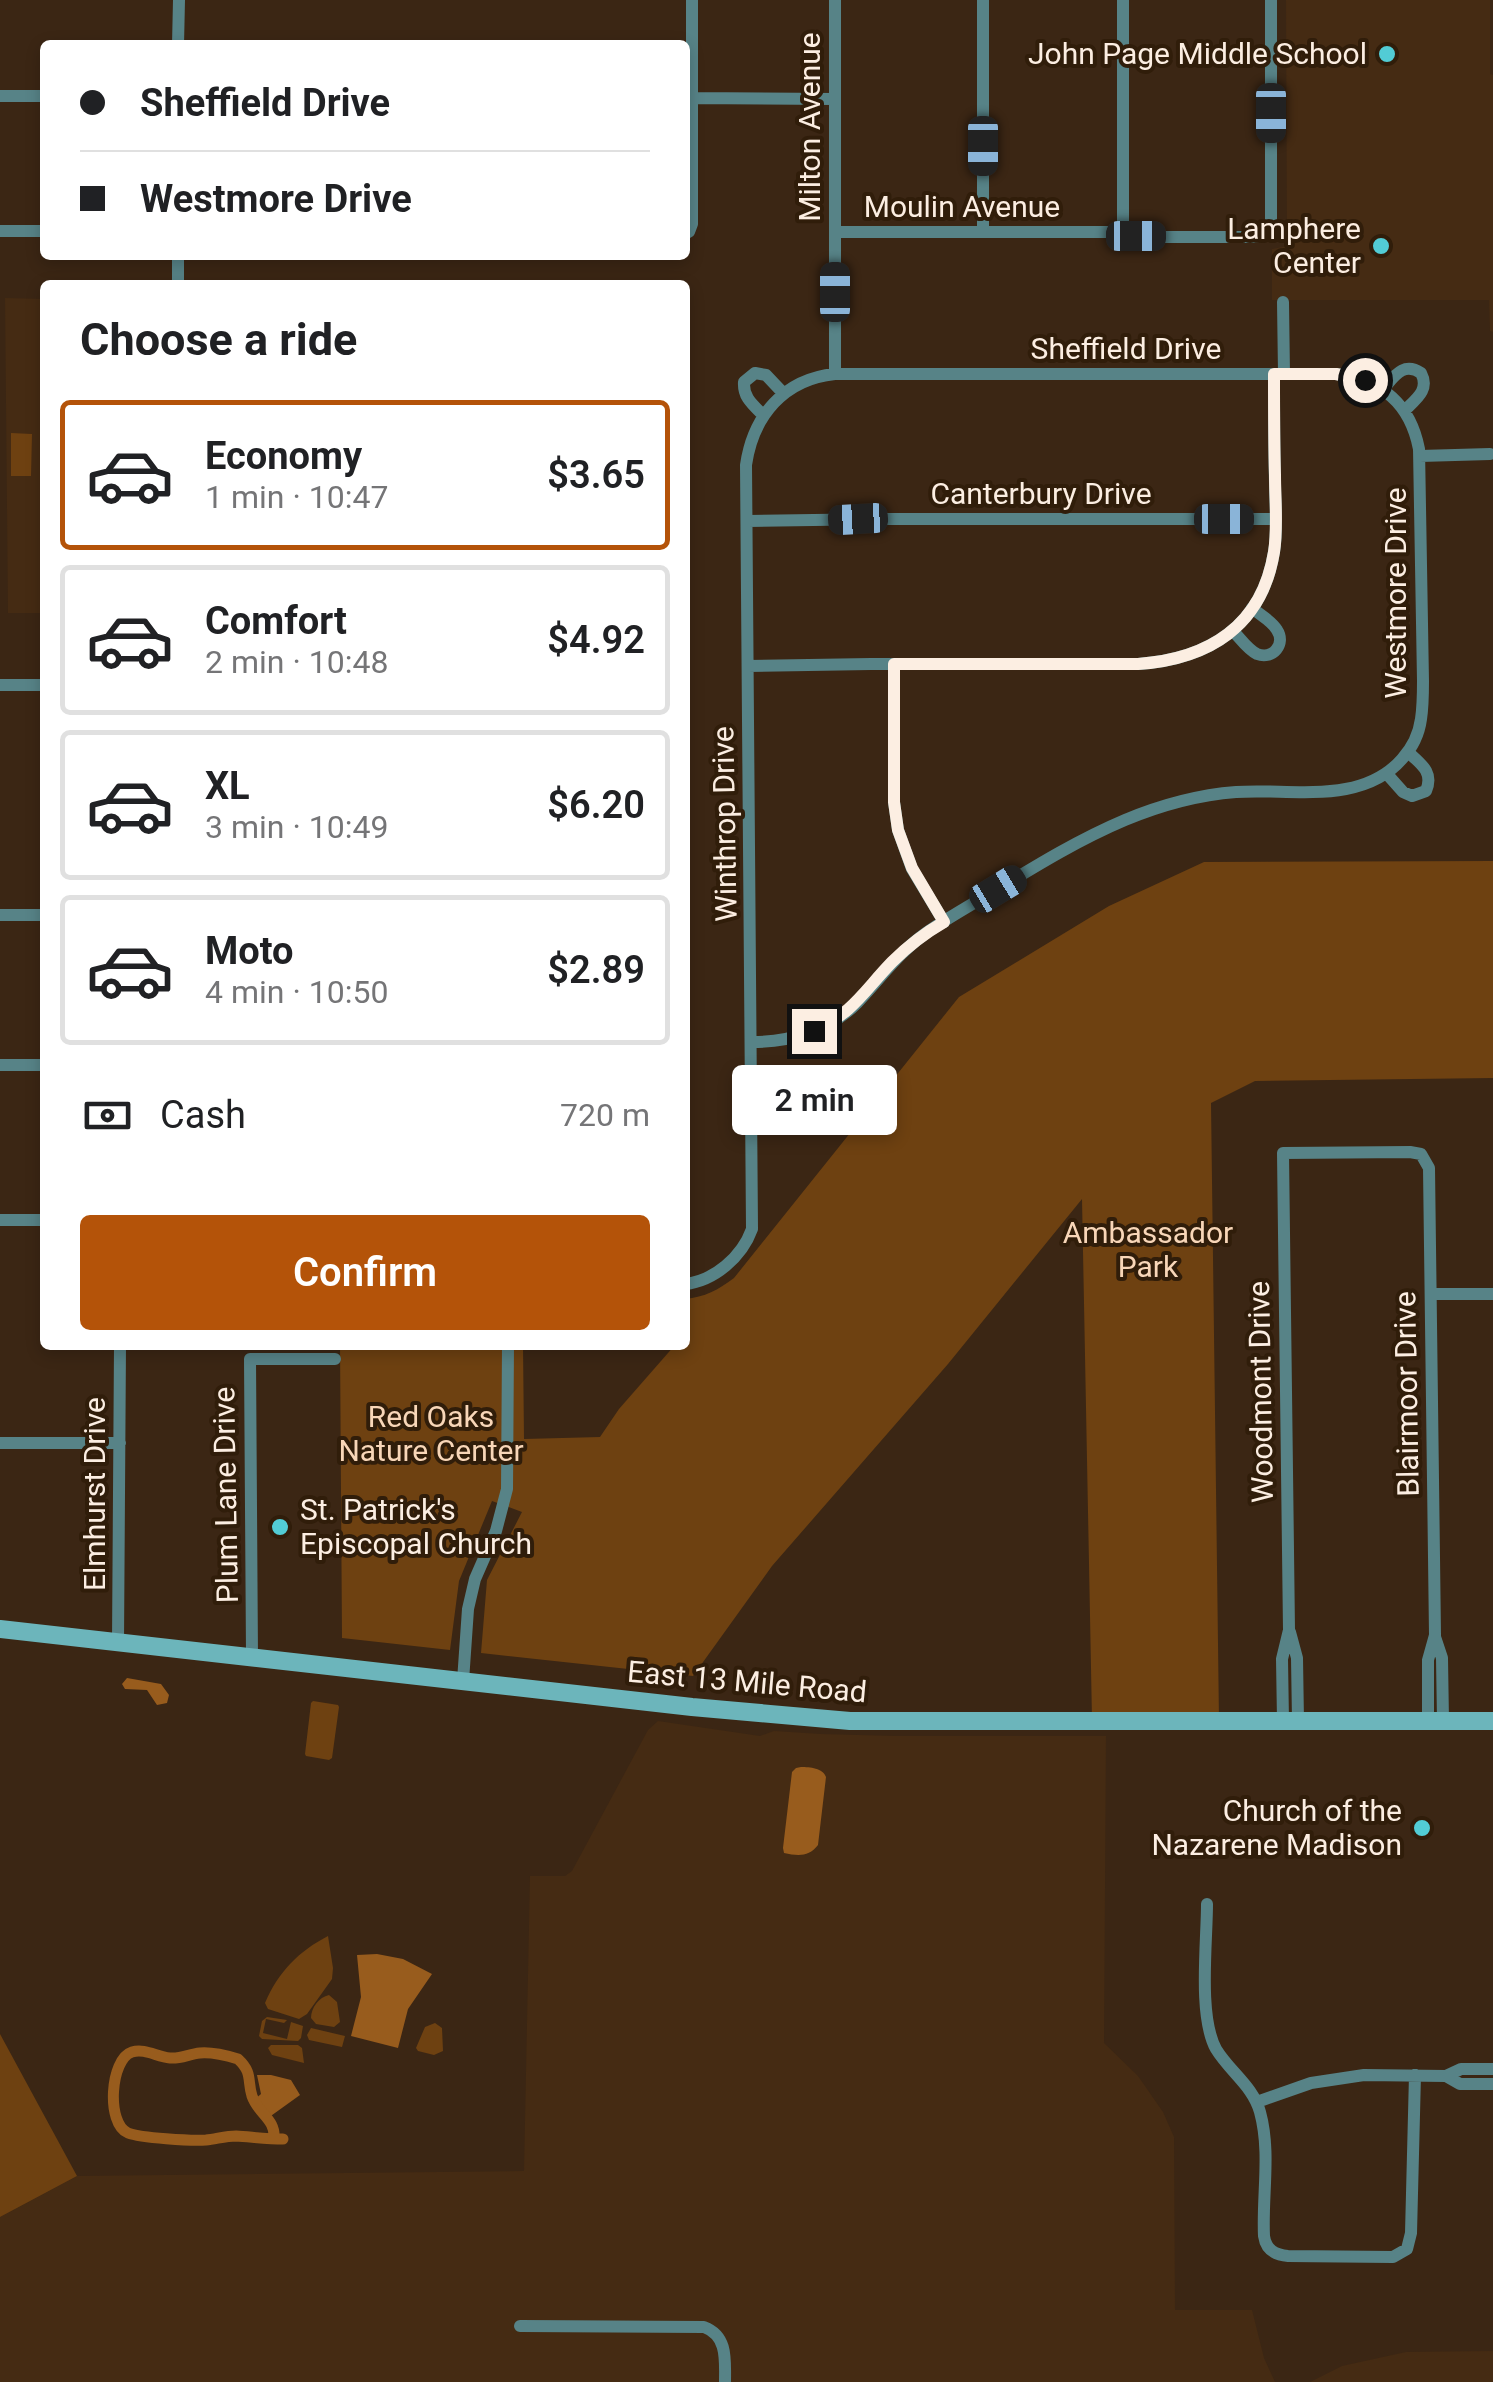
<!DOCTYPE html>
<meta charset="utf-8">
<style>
:root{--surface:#fff;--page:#f6f6f6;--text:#202124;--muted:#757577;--line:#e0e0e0;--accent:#b45309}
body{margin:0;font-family:Roboto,sans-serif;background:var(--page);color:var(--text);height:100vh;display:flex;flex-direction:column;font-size:38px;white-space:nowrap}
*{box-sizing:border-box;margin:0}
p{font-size:32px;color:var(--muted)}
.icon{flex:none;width:55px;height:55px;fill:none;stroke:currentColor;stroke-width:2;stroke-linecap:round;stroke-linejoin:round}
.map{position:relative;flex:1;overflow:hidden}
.drawer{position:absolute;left:40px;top:280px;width:650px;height:1070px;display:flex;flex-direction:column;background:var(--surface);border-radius:10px;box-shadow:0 5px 15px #0003}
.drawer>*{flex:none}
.banner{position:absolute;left:40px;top:40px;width:650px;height:220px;border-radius:10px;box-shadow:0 5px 15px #0003;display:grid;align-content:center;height:220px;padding:0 40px;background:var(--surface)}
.end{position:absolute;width:45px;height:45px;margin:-22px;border:12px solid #fceee2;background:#111;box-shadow:0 0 0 5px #111}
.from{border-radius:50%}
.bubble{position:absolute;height:70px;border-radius:10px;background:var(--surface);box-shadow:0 5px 15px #0003;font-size:32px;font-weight:600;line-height:70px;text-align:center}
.car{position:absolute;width:30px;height:60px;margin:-30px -15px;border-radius:12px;box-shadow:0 0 8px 2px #0007;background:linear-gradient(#222 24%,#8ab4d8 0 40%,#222 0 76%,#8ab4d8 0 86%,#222 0)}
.banner b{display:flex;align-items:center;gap:35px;height:95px;font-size:38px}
.banner b+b{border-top:2px solid var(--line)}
.banner i{width:25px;height:25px;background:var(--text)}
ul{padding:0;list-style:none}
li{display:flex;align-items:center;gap:30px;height:150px;margin:0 20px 15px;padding:0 20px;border:5px solid var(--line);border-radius:10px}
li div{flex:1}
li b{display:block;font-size:38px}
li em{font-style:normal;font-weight:600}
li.selected{border-color:var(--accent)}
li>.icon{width:90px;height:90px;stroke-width:1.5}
h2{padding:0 40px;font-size:45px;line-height:120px}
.pay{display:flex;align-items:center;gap:25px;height:110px;padding:0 40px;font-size:38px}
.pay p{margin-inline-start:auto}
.button{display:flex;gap:20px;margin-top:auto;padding:20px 40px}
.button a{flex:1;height:115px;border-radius:10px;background:var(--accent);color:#fff;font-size:40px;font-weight:600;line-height:115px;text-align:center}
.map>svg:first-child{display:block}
.built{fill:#452b13}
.green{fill:#6e4111}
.water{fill:#985c1d}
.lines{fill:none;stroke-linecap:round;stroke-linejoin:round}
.canal{stroke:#985c1d;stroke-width:11}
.street{stroke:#578387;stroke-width:12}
.secondary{stroke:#6cb5bb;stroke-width:18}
.route{stroke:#fceee2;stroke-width:12}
.poi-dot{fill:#52ccd5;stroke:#301d0a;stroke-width:4}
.labels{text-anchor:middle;stroke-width:8;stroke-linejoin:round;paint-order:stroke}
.poi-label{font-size:30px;fill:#fceee2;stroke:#301d0a;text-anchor:end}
.street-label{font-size:30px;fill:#fceee2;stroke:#301d0a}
.park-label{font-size:30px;fill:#f8d6b8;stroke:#301d0a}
</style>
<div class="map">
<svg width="1493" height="2382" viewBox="0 0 1493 2382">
<rect width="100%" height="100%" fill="#3b2614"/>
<!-- built -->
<path class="built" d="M1286,0h204v74l3,1v257l-3,-1 -1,-31h-217v-51l15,-3z
M5,298l40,1v314h-37z
M658,1721l102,15 14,-5 47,3 74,2h211l-2,307 34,33 25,36 11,25 1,173h77l12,48 11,24h-1275v-165l77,-41 447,-5 6,-295h35l7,-5 76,-141z
M1493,2351v31h-183l32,-16 64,-14z"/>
<!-- green -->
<path class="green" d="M11,433l21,1 -1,42h-20z
M1493,861v217l-238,3 -44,22 8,617h-127l-10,-521 -134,165 -176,202 -79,110 -212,-23 6,-73 35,-68 -30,-11 -33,80 -9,69 -108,-12 -2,-293h183l1,94 76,-2 19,-28 56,-64h10v-46c20,-2 33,-9 49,-21l225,-281 150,-91 95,-44z
M313,1701l25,4 1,2 -7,51 -3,2 -23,-4 -1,-2 6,-51z
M328,1936l5,32 -1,11 -25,35 -8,5 -31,-10 -3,-6c13,-31 34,-52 63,-67z
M329,1995l8,7 3,20 -6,5 -18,-3 -5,-6c0,-10 8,-21 18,-23z
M267,2017l20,3 -3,3 -18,-4 -3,14 24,6 4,-17 12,4 -2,12 -3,3 -36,-2 -3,-3 3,-15z
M435,2023l7,5 1,23 -9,4 -16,-4 -2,-3 9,-21z
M311,2028l34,8 -3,11 -33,-7 -2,-5z
M0,2034l77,142 -77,41z
M271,2045h27l4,3 2,15 -32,-8 -4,-7z"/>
<!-- water -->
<path class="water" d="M127,1678l34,6 8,11 -2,8 -10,2 -10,-15 -22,-1 -3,-5z
M801,1767c9,0 22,1 25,10l-8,68c-9,12 -20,11 -34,8l-1,-5 9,-76 4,-4z
M377,1954l26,5 29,15 -24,35 -10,39 -47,-12 10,-39 -4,-42z
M257,2075h14l20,5 9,15 -32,23 -14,-18 7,-6z"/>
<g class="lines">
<!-- canal -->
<path class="canal" d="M274,2139c2,-20 -16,-25 -22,-43 -5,-16 1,-23 -14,-37 -10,-3 -27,-7 -38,-6 -11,1 -19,6 -30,5 -13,-1 -25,-10 -38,-6 -22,7 -26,72 -4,81 13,5 63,8 78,7 10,-1 20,-4 30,-4 16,1 31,3 47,3"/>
<!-- street -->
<path class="street" d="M835,0v374
M983,0v232
M178,45l1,-45
M0,96h45
M687,98l148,1
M0,231h45
M835,232h275l26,5h117c11,-1 17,-6 18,-17v-220
M685,233l4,-1 3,-8v-224
M1123,234v-234
M178,255v30
M1283,302l1,72
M1383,389c11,-12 20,-28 38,-16 9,17 -5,26 -17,38
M763,415c-11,-11 -20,-18 -19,-33l11,-9 11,2 18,19
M1420,456l70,-2
M748,521l134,-2h393
M1233,631c7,7 15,19 24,23 16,6 29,-10 20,-24 -5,-9 -17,-15 -25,-22
M894,664v138l4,28 14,39 32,53
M748,666l123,-2h267c71,-5 124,-38 136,-112 4,-23 1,-47 1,-69 -1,-37 -1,-73 -1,-109
M0,685h45
M1387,774l16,18 9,4 14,-5c8,-19 -5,-27 -18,-39
M0,915h45
M0,1065h45
M0,1220h45
M685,1284c29,-3 57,-27 67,-55l-6,-764c7,-49 38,-86 89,-91h501c46,6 74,29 83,75l4,232c0,12 0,25 -2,38 -2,15 -9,29 -19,40 -41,47 -112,29 -166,33 -39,3 -75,13 -111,28 -45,19 -86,44 -127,69 -24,14 -49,28 -72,44 -28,20 -46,46 -69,70 -28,28 -67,39 -105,39
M1431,1294h62
M0,1443h120
M1290,1632l7,26 1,63
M1435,1637l7,21 1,63
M118,1642l2,-297
M252,1656l-2,-297h85
M463,1681l5,-72 7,-30 21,-48 11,-42 1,-144
M1283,1721l-1,-62 7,-29 -6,-477 127,-1 11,2 8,14 6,467 -7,25v61
M1207,1904c0,39 -9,112 9,145 14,23 37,37 44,63 11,40 2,83 4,124 2,14 11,19 24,20l105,1 14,-8 4,-16 4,-158
M1446,2076l15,-7h32
M1257,2102l54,-19 53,-8 82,1 14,8h33
M520,2326l184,1c24,9 21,33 21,55"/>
<!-- secondary -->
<path class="secondary" d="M0,1629l692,78 158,14h643"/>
</g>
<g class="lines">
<!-- route -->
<path class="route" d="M814,1031c39,-18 50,-40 78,-69 16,-16 33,-29 52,-40l-32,-54 -14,-38 -4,-28v-138h244c71,-5 124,-38 136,-112 4,-25 1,-52 1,-77 -1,-34 -1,-67 -1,-101h62l29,6"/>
</g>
<!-- markers -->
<g class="poi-dot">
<circle cx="1387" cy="54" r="10"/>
<circle cx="1381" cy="246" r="10"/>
<circle cx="280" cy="1527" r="10"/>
<circle cx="1422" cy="1828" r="10"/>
</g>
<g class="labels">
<!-- poi labels -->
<g class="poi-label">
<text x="1367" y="64">John Page Middle School</text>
<text x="1361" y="239">Lamphere<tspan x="1361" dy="34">Center</tspan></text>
<text x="300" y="1520" text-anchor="start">St. Patrick's<tspan x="300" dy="34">Episcopal Church</tspan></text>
<text x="1402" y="1821">Church of the<tspan x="1402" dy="34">Nazarene Madison</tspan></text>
</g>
<!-- street labels -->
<g class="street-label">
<text transform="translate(810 127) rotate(-90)" y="10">Milton Avenue</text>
<text x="962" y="217">Moulin Avenue</text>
<text x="1126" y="359">Sheffield Drive</text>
<text x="1041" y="504">Canterbury Drive</text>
<text transform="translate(1396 593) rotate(-90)" y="10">Westmore Drive</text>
<text transform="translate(725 824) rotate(-91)" y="10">Winthrop Drive</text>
<text transform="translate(1261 1392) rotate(-91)" y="10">Woodmont Drive</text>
<text transform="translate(1407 1394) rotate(-91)" y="10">Blairmoor Drive</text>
<text transform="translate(95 1494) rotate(-90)" y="10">Elmhurst Drive</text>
<text transform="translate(226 1495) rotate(-91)" y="10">Plum Lane Drive</text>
<text transform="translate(747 1682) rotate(5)" y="10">East 13 Mile Road</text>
</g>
<!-- park labels -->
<g class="park-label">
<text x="1148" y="1243">Ambassador<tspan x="1148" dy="34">Park</tspan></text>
<text x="431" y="1427">Red Oaks<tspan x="431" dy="34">Nature Center</tspan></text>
</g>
</g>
</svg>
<i class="end from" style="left:1365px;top:380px"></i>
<i class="end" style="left:814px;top:1031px"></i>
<div class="bubble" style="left:732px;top:1065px;width:165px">2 min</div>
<i class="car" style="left:1271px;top:113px;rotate:180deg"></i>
<i class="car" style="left:983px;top:146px;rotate:180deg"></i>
<i class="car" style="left:1136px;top:236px;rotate:90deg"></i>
<i class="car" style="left:835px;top:292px;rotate:0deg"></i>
<i class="car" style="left:858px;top:519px;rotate:267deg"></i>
<i class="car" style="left:1224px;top:519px;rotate:90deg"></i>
<i class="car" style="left:998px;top:889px;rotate:59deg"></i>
<div class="banner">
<b><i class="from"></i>Sheffield Drive</b>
<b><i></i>Westmore Drive</b>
</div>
<section class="drawer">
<h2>Choose a ride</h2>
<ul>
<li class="selected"><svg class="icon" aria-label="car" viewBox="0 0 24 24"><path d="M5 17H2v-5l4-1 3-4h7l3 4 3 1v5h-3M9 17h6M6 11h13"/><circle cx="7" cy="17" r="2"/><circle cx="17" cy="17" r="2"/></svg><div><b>Economy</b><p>1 min · 10:47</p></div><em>$3.65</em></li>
<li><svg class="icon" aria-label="car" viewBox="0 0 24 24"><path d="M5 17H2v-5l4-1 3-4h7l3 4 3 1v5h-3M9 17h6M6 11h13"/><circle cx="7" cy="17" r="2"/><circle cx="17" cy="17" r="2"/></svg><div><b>Comfort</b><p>2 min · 10:48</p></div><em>$4.92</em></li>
<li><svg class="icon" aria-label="car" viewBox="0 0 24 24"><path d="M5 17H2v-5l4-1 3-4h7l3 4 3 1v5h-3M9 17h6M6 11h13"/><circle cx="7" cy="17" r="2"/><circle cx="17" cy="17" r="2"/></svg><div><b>XL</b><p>3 min · 10:49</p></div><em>$6.20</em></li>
<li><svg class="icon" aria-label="car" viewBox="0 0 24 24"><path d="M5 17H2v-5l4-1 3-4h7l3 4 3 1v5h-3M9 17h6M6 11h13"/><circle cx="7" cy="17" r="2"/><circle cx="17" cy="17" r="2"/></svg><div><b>Moto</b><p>4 min · 10:50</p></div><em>$2.89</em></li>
</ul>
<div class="pay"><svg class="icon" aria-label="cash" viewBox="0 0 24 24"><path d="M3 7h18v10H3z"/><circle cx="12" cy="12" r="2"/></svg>Cash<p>720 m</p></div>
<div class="button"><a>Confirm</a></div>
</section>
</div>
